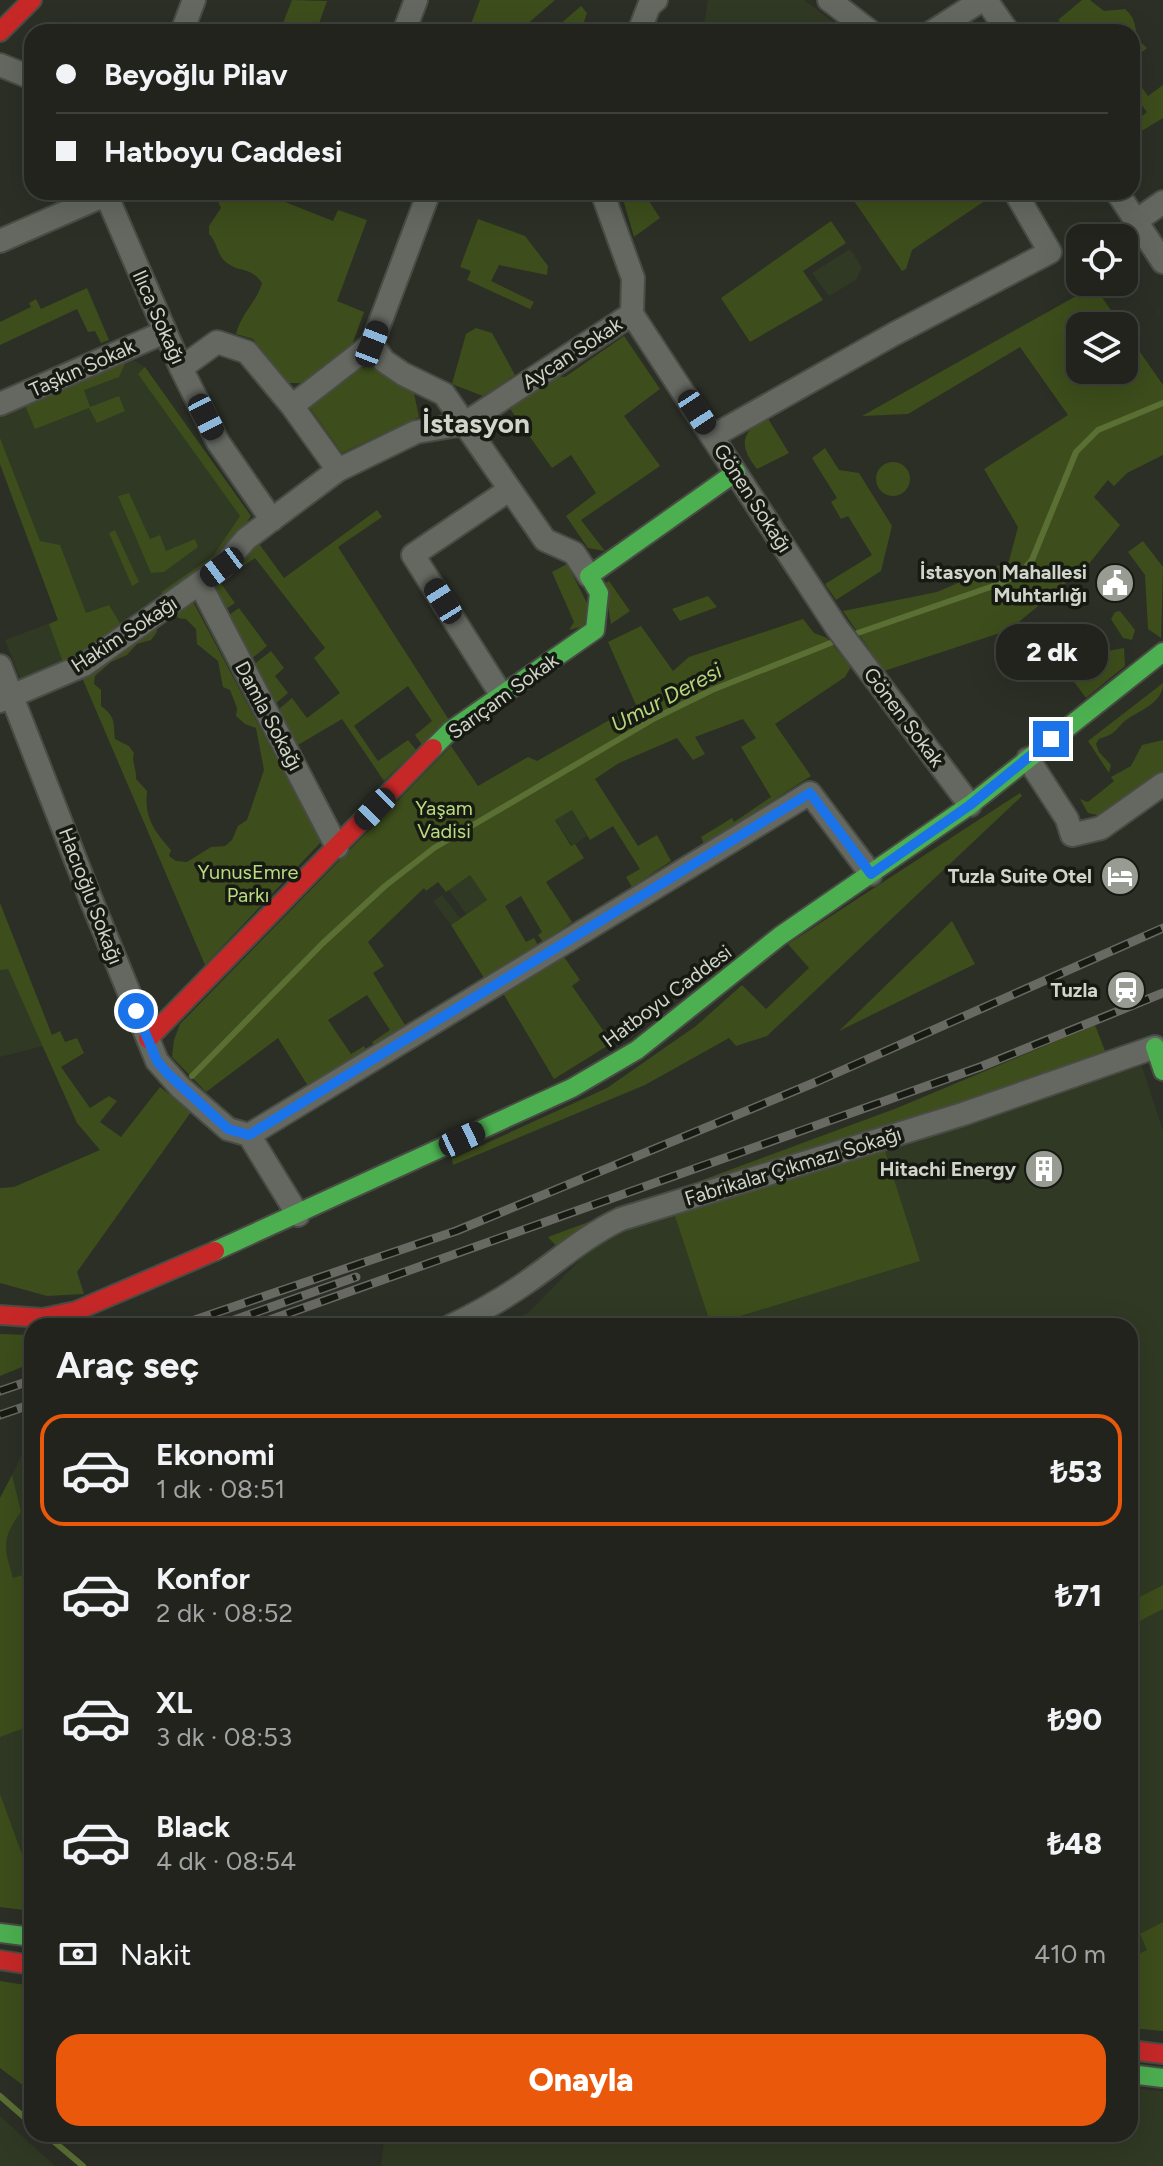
<!DOCTYPE html>
<html lang="tr">
<meta charset="utf-8">
<style>
:root{--surface:#21231c;--page:#2d2f29;--text:#f1f3f6;--muted:#a2a4a3;--line:#3e403b;--accent:#ea580c}
body{margin:0;font-family:Figtree,sans-serif;background:var(--page);color:var(--text);height:100vh;display:flex;flex-direction:column;font-size:30px;white-space:nowrap}
*{box-sizing:border-box;margin:0}
p{font-size:26px;color:var(--muted)}
.icon{flex:none;width:44px;height:44px;fill:none;stroke:currentColor;stroke-width:2;stroke-linecap:round;stroke-linejoin:round}
.map{position:relative;flex:1;overflow:hidden}
.panel{position:absolute;left:24px;top:1318px;width:1114px;height:824px;display:flex;flex-direction:column;background:var(--surface);border-radius:24px;box-shadow:0 8px 32px #0002,0 0 0 2px var(--line)}
.panel>*{flex:none}
.top-card{position:absolute;left:24px;top:24px;width:1116px;height:176px;border-radius:24px;box-shadow:0 8px 32px #0002,0 0 0 2px var(--line);display:grid;align-content:center;height:176px;padding:0 32px;background:var(--surface)}
.controls{position:absolute;left:1066px;top:224px;display:grid;gap:16px}
.controls a{display:grid;place-items:center;width:72px;height:72px;border-radius:16px;background:var(--surface);box-shadow:0 8px 32px #0002,0 0 0 2px var(--line);font-size:40px}
.end{position:absolute;width:36px;height:36px;margin:-18px;border:10px solid #1a73e8;background:#fff;box-shadow:0 0 0 4px #fff}
.from{border-radius:50%}
.bubble{position:absolute;height:56px;border-radius:24px;background:var(--surface);box-shadow:0 8px 32px #0002,0 0 0 2px var(--line);font-size:26px;font-weight:800;line-height:56px;text-align:center}
.car{position:absolute;width:24px;height:48px;margin:-24px -12px;border-radius:10px;box-shadow:0 0 6px 2px #0007;background:linear-gradient(#222 24%,#8ab4d8 0 40%,#222 0 76%,#8ab4d8 0 86%,#222 0)}
.top-card b{display:flex;align-items:center;gap:28px;height:76px;font-size:30px}
.top-card b+b{border-top:2px solid var(--line)}
.top-card i{width:20px;height:20px;background:var(--text)}
ul{padding:0;list-style:none}
li{display:flex;align-items:center;gap:24px;height:112px;margin:0 16px 12px;padding:0 16px;border:4px solid transparent;border-radius:24px}
li div{flex:1}
li b{display:block;font-size:30px}
li em{font-style:normal;font-weight:800}
li.on{border-color:var(--accent)}
li>.icon{width:72px;height:72px;stroke-width:1.5}
h2{padding:0 32px;font-size:36px;line-height:96px}
.pay{display:flex;align-items:center;gap:20px;height:88px;padding:0 32px;font-size:30px}
.pay p{margin-inline-start:auto}
.action{display:flex;gap:16px;margin-top:auto;padding:16px 32px}
.action a{flex:1;height:92px;border-radius:24px;background:var(--accent);color:#fff;font-size:32px;font-weight:800;line-height:92px;text-align:center}
.map>svg:first-child{display:block}
.built{fill:#303923}
.green{fill:#3d4d1b}
.lines{fill:none;stroke-linecap:round;stroke-linejoin:round}
.stream{stroke:#5a6f34;stroke-width:6}
.street-casing{stroke:#494c44;stroke-width:26}
.fast-casing{stroke:#494c44;stroke-width:22}
.jam-casing{stroke:#494c44;stroke-width:22}
.street{stroke:#656861;stroke-width:22}
.fast{stroke:#4caf50;stroke-width:18}
.jam{stroke:#c62828;stroke-width:18}
.rail-casing{stroke:#676962;stroke-width:9}
.rail{stroke:#171a12;stroke-width:6;stroke-dasharray:18;stroke-linecap:butt}
.route{stroke:#1a73e8;stroke-width:10}
.labels{text-anchor:middle;stroke-width:7;stroke-linejoin:round;paint-order:stroke}
.street-label{font-size:20px;fill:#d0d5ca;stroke:#171a12}
.poi-label{font-size:20px;font-weight:bold;fill:#d0d5ca;stroke:#171a12;text-anchor:end}
.park-label{font-size:20px;fill:#badb7f;stroke:#171a12}
.water-label{font-size:22px;font-style:italic;fill:#b5d57a;stroke:#171a12}
.district-label{font-size:28px;font-weight:bold;fill:#d0d5ca;stroke:#171a12}
</style>
<div class="map">
<svg width="1163" height="2166" viewBox="0 0 1163 2166">
<rect width="100%" height="100%" fill="#2c2f26"/>
<!-- built -->
<path class="built" d="M708,0h96l43,32h-144z
M850,249l12,18 -6,13 -27,16 -17,-23z
M128,357l17,10 106,149 -31,45 -131,94 -67,28 -17,-43 53,-20 -58,-156v-50z
M572,810l15,26 -15,10 -17,-27z
M470,874l17,26 -21,14 -18,-25z
M442,895l18,23 -9,7 -18,-24z
M8,968l35,78 -43,11v-87z
M1142,1066l21,65v883h-33v-688h-633l31,-13 73,-75 22,-12z
M24,1451h8v460l-32,-4v-409z
M1130,2088l33,3v75h-782l4,-32h745z
M0,2116l55,50h-55z"/>
<!-- green -->
<path class="green" d="M292,0l35,1 -11,31h-23l-12,-4z
M480,0h75l-37,32h-50z
M1082,0h8l14,11 21,-2c16,13 5,26 22,39l-15,12v-28h-62l-12,-12z
M581,6l6,7 -5,15 -7,-2 -3,6h-21z
M1132,74l16,22 15,-11v33l-31,19v-13l15,-12 -15,-19z
M214,192h69l-3,8 53,21 5,-11 29,10 -30,81 27,11 -12,33 -48,38h-16l-35,-44 -17,-5c6,-23 21,-32 26,-51 -12,-17 -22,-10 -35,-20 -10,-7 -9,-20 -18,-29v-8l12,-18z
M621,192h22l17,26 -26,19z
M848,192h150l-86,58 -6,19 -4,2z
M478,219l47,17 23,30 -1,9 -48,-10 -8,16 43,21 -4,7 -63,-29 4,-9 -11,-4z
M831,221l15,22 -43,28 20,29 -73,42 -29,-44z
M1094,286l28,40h-42v44h44v-41l39,56v70l-36,18 -13,13 -6,-6 -14,17 26,28 -32,40 -79,65 -125,41 -41,-60 94,-19 72,-31 9,-34 -34,-58 84,-54 -48,-68 -112,67 -46,2z
M87,288l22,52 -8,3 -6,-12 -7,1 -11,-23 -77,36v-23l31,-15 -2,-4 7,-4 5,10z
M476,328l16,5 23,42 -32,21 -31,-12 14,-50z
M624,336l36,53 -36,27 36,50 -79,54 24,31 -17,-3 -22,-32 30,-23 -25,-38 -19,13 -44,-62 45,-30 12,1z
M128,357l-9,20 -35,13 6,17 29,-11 6,15 -28,12 -8,-15 -54,21 -11,-26z
M371,366l19,8 24,19 5,24 -77,36 -35,-49 45,-34z
M145,367l106,149 -31,45 -53,38 -6,-7 52,-36 27,-40 -102,-142z
M767,417l22,36 -32,16c-19,-24 -16,-37 10,-52z
M0,438l40,103 20,4 26,68 23,-8 15,25 -60,35 -15,-41 9,-4 -58,-156z
M825,448l14,22 20,3 33,53 -11,45 -45,29 -11,-16 47,-29 -24,-39 -7,3 -10,-17 6,-4 -25,-40z
M876 479a17 17 0 1 1 34 0a17 17 0 1 1-34 0Z
M129,493l21,46 10,-4 6,16 29,-12 3,8 -34,25 -13,1 -33,-77z
M377,510l5,7 -44,30 111,173 -27,25 -7,-10 17,-14 -24,-35 -54,40 24,35 30,-21 8,10 -32,31 -42,-62 -44,26 -20,-35 14,-12 15,20 33,-25 -26,-35 11,-10 -70,-90 -35,24 15,21 -12,8 -14,-24 48,-46 27,37z
M115,530l24,52 -7,4 -23,-53z
M1143,541l20,26 -2,71 -13,-9 -3,-54 -17,-23z
M567,564l21,41 -4,21 -15,4 5,-8 -22,-50z
M609,581l21,30 -19,13 -7,-40z
M190,596l131,246 -116,123 -125,-292 76,-47 1,6 -6,8 -14,4 -10,11 -16,7 -16,14 -1,8 7,6v16c15,11 12,16 14,33l14,7 5,7c-3,9 3,16 2,26l11,12c-3,26 7,40 24,59l-2,6 7,5 11,1 24,-15 14,-1 7,-6 6,-14 9,-6 17,-50 -8,-42 -11,-4 -9,-8 1,-8 -7,-18 -7,-3 -5,-26 -21,-17 -1,-15 -10,-10c-9,0 -11,-3 -14,-11z
M708,596l9,11 -37,14 -8,-12z
M239,608l28,38 -17,14 -24,-43z
M1120,611l15,19 -3,10 -9,-2 -12,-19 4,-7z
M803,619l11,14 13,5 24,29 -6,10 -70,47 36,52 -107,68 -3,-7 31,-19 2,4 37,-25 -30,-50 15,-9 -13,-19 -48,18 10,17 -12,6 -16,-22 -58,25 -24,16 43,67 19,-11 14,26 -39,26 -6,-10 14,-8 -27,-43 -23,14 -18,-30 -17,10 16,26 4,-2 9,14 -38,24 26,40 -29,20 -5,-7 4,-3 -21,-36 -16,10 21,36 8,-4 4,7 -54,33 -33,-53 36,-25 -17,-25 -24,17 -8,-10 -12,9 -2,-3 -56,54 16,24 -11,7 35,57 -31,20 -5,-8 18,-12 -23,-35 -39,25 23,34 13,-8 5,9 -58,36 -33,-53 -72,54 -34,-35 2,-17 6,-16 271,-278 27,40 50,-29 9,4 99,-56 -28,-63 33,-16 32,45 16,-14z
M1084,643l18,9 22,-4 1,18 -39,32 -28,-38z
M271,651l13,17 -9,8 13,17 -13,11 -22,-39z
M1163,683c0,19 -20,26 -34,35 -14,9 -9,15 -30,21l-3,5 3,8 12,13 -2,8 -21,-32z
M1163,740v33l-61,40 -5,2 -9,-2 -8,-14 8,3 26,-21 -3,-4 20,-11 11,-21z
M1020,793l2,3 -255,240 -31,10 -7,-8 -84,47 -192,80 -1,-6 155,-71 89,-62 46,-41 24,24 43,-41 -21,-24z
M0,903l52,132 8,-4 5,11 12,-4 7,15 -23,14 29,41 19,-12 8,5 -17,21 21,15 39,-50 31,25 -114,160 7,22 -37,2 -47,-13v-95l14,-1 86,-37 -23,-27 -69,-154 -8,1z
M952,921l23,43 -136,67z
M562,954l18,26 -8,6 40,57 -58,36 -51,-86z
M1095,1025l10,26 -546,198 -11,-12 349,-129z
M883,1145l37,116 -209,64 -38,-115z
M0,1334l32,1v28l-32,13z
M12,1475l9,37c-20,27 -17,35 -8,66l19,-6v153l-32,12v-239z
M1163,1585v24l-33,17v-24z
M0,1794l32,88v29l-32,-4z
M1163,1922v109l-33,-3v-70l17,-8 -7,-16z
M0,1981l32,5v106l-32,-24z"/>
<g class="lines">
<!-- stream -->
<path class="stream" d="M849,636l153,-53 19,-11 11,-12 44,-108 22,-22 65,-27
M192,1076l131,-133 62,-57 49,-38 221,-130 57,-28 126,-50
M0,2096l32,28
M45,2134l38,32"/>
<defs>
<path id="street" d="M829,0l42,32
M986,0l22,32
M182,32l12,-32
M404,32l12,-32
M639,32l10,-26 7,-6
M932,32l50,-32
M0,65l32,13
M105,192l76,176 37,74 54,78
M602,192l31,86 -1,36 205,314 133,177
M1117,192l46,70
M1136,221l27,-19
M0,241l112,-49
M372,344l12,17 19,13 41,20 101,146 29,13 15,23
M181,368l36,-26 30,10 45,54 46,64
M0,404l165,-72
M292,406l80,-62 57,-152
M713,436l181,-102 156,-82 -32,-55 8,-5
M200,584l137,263
M0,666l90,231 67,164 23,26 48,42 21,6 49,80
M501,694l-88,-139 96,-65
M0,701l84,-36 138,-98 24,-28 92,-69 78,-38 48,-8 168,-110
M1028,759l39,60 5,16 29,-7 62,-44
M249,1135l561,-342 61,81
M451,1326c27,-13 52,-27 76,-44 32,-22 58,-46 94,-63l342,-105 192,-67"/>
<path id="fast" d="M433,748l17,-17 145,-101 4,-37 -10,-17 147,-104
M1155,1047l8,24
M215,1251l357,-163 65,-38 143,-114 190,-131 193,-153
M0,1933l32,4
M1130,2074l33,4"/>
<path id="jam" d="M0,32l32,-32
M148,1039l285,-291
M0,1315l43,3 33,-7 139,-60
M0,1960l32,5
M1130,2050l33,4"/>
</defs>
<!-- street casing -->
<use href="#street" class="street-casing"/>
<!-- fast casing -->
<use href="#fast" class="fast-casing"/>
<!-- jam casing -->
<use href="#jam" class="jam-casing"/>
<!-- street -->
<use href="#street" class="street"/>
<!-- fast -->
<use href="#fast" class="fast"/>
<!-- jam -->
<use href="#jam" class="jam"/>
<defs>
<path id="rail" d="M177,1326l279,-95 360,-149 347,-154
M217,1326l139,-49
M253,1326l727,-259 183,-74
M0,1391l32,-11
M0,1415l32,-11"/>
</defs>
<!-- rail casing -->
<use href="#rail" class="rail-casing"/>
<!-- rail -->
<use href="#rail" class="rail"/>
</g>
<g class="lines">
<!-- route -->
<path class="route" d="M136,1011l21,50 11,13 60,55 21,6 561,-342 61,81 99,-69 81,-66"/>
</g>
<!-- icons -->
<defs>
<symbol id="civic-disc" viewBox="-11 -11 22 22"><circle r="9.5" fill="#979b91" stroke="#171a12"/><path d="M-.6-6.5H3V-4.5H.6V-3L4-1V1h2V6H-6V1h2V-1L-.6-3ZM-1.2 2.5V6h2.4V2.5Z" fill="#fff"/></symbol>
<symbol id="hotel-disc" viewBox="-11 -11 22 22"><circle r="9.5" fill="#979b91" stroke="#171a12"/><path d="M-6-4.5h1.5V1H6V5H4.5V3h-9V5H-6ZM-4 0a1.8 1.8 0 1 1 3.6 0ZM.5 0V-2.5h3Q6-2.5 6 0Z" fill="#fff"/></symbol>
<symbol id="station-disc" viewBox="-11 -11 22 22"><circle r="9.5" fill="#979b91" stroke="#171a12"/><path d="M-3-6H3Q5-6 5-4V2Q5 4 3 4L4.5 6H3L1.5 4h-3L-3 6H-4.5L-3 4Q-5 4-5 2V-4Q-5-6-3-6ZM-3.5-4v3h7v-3ZM-3.5 1v1.5H-2V1ZM2 1v1.5H3.5V1Z" fill="#fff"/></symbol>
<symbol id="building-disc" viewBox="-11 -11 22 22"><circle r="9.5" fill="#979b91" stroke="#171a12"/><path d="M-4-6H4V6H1V3H-1V6H-4ZM-2.5-4.3h1.7v1.8h-1.7ZM.8-4.3h1.7v1.8H.8ZM-2.5-1h1.7V.8h-1.7ZM.8-1h1.7V.8H.8Z" fill="#fff"/></symbol>
</defs>
<g fill-rule="evenodd">
<use href="#civic-disc" x="1093" y="561" width="44" height="44"/>
<use href="#hotel-disc" x="1098" y="854" width="44" height="44"/>
<use href="#station-disc" x="1104" y="968" width="44" height="44"/>
<use href="#building-disc" x="1022" y="1147" width="44" height="44"/>
</g>
<g class="labels">
<!-- street labels -->
<g class="street-label">
<text transform="translate(159 317) rotate(66)" y="7">Ilıca Sokağı</text>
<text transform="translate(572 353) rotate(-33)" y="7">Aycan Sokak</text>
<text transform="translate(82 368) rotate(-24)" y="7">Taşkın Sokak</text>
<text transform="translate(753 498) rotate(57)" y="7">Gönen Sokağı</text>
<text transform="translate(124 634) rotate(-33)" y="7">Hakim Sokağı</text>
<text transform="translate(503 696) rotate(-36)" y="7">Sarıçam Sokak</text>
<text transform="translate(269 716) rotate(62)" y="7">Damla Sokağı</text>
<text transform="translate(904 717) rotate(53)" y="7">Gönen Sokak</text>
<text transform="translate(91 896) rotate(69)" y="7">Hacıoğlu Sokağı</text>
<text transform="translate(667 996) rotate(-37)" y="7">Hatboyu Caddesi</text>
<text transform="translate(793 1166) rotate(-17)" y="7">Fabrikalar Çıkmazı Sokağı</text>
</g>
<!-- poi labels -->
<g class="poi-label">
<text x="1087" y="579">İstasyon Mahallesi<tspan x="1087" dy="23">Muhtarlığı</tspan></text>
<text x="1092" y="883">Tuzla Suite Otel</text>
<text x="1098" y="997">Tuzla</text>
<text x="1016" y="1176">Hitachi Energy</text>
</g>
<!-- park labels -->
<g class="park-label">
<text x="444" y="815">Yaşam<tspan x="444" dy="23">Vadisi</tspan></text>
<text x="248" y="879">YunusEmre<tspan x="248" dy="23">Parkı</tspan></text>
</g>
<!-- water labels -->
<g class="water-label">
<text transform="translate(666 697) rotate(-28)" y="8">Umur Deresi</text>
</g>
<!-- district labels -->
<g class="district-label">
<text x="476" y="433">İstasyon</text>
</g>
</g>
</svg>
<div class="controls">
<a><svg class="icon" aria-label="locate" viewBox="0 0 24 24"><circle cx="12" cy="12" r="6"/><path d="M12 2v4M12 18v4M2 12h4M18 12h4"/></svg></a>
<a><svg class="icon" aria-label="layers" viewBox="0 0 24 24"><path d="M12 4l9 5-9 5-9-5zM3 14l9 5 9-5"/></svg></a>
</div>
<i class="end from" style="left:136px;top:1011px"></i>
<i class="end" style="left:1051px;top:739px"></i>
<div class="bubble" style="left:996px;top:624px;width:112px">2 dk</div>
<i class="car" style="left:372px;top:344px;rotate:21deg"></i>
<i class="car" style="left:697px;top:412px;rotate:147deg"></i>
<i class="car" style="left:206px;top:417px;rotate:153deg"></i>
<i class="car" style="left:222px;top:567px;rotate:233deg"></i>
<i class="car" style="left:443px;top:601px;rotate:328deg"></i>
<i class="car" style="left:375px;top:809px;rotate:224deg"></i>
<i class="car" style="left:462px;top:1139px;rotate:65deg"></i>
<div class="top-card">
<b><i class="from"></i>Beyoğlu Pilav</b>
<b><i></i>Hatboyu Caddesi</b>
</div>
<section class="panel">
<h2>Araç seç</h2>
<ul>
<li class="on"><svg class="icon" aria-label="car" viewBox="0 0 24 24"><path d="M5 17H2v-5l4-1 3-4h7l3 4 3 1v5h-3M9 17h6M6 11h13"/><circle cx="7" cy="17" r="2"/><circle cx="17" cy="17" r="2"/></svg><div><b>Ekonomi</b><p>1 dk · 08:51</p></div><em>₺53</em></li>
<li><svg class="icon" aria-label="car" viewBox="0 0 24 24"><path d="M5 17H2v-5l4-1 3-4h7l3 4 3 1v5h-3M9 17h6M6 11h13"/><circle cx="7" cy="17" r="2"/><circle cx="17" cy="17" r="2"/></svg><div><b>Konfor</b><p>2 dk · 08:52</p></div><em>₺71</em></li>
<li><svg class="icon" aria-label="car" viewBox="0 0 24 24"><path d="M5 17H2v-5l4-1 3-4h7l3 4 3 1v5h-3M9 17h6M6 11h13"/><circle cx="7" cy="17" r="2"/><circle cx="17" cy="17" r="2"/></svg><div><b>XL</b><p>3 dk · 08:53</p></div><em>₺90</em></li>
<li><svg class="icon" aria-label="car" viewBox="0 0 24 24"><path d="M5 17H2v-5l4-1 3-4h7l3 4 3 1v5h-3M9 17h6M6 11h13"/><circle cx="7" cy="17" r="2"/><circle cx="17" cy="17" r="2"/></svg><div><b>Black</b><p>4 dk · 08:54</p></div><em>₺48</em></li>
</ul>
<div class="pay"><svg class="icon" aria-label="cash" viewBox="0 0 24 24"><path d="M3 7h18v10H3z"/><circle cx="12" cy="12" r="2"/></svg>Nakit<p>410 m</p></div>
<div class="action"><a>Onayla</a></div>
</section>
</div>
